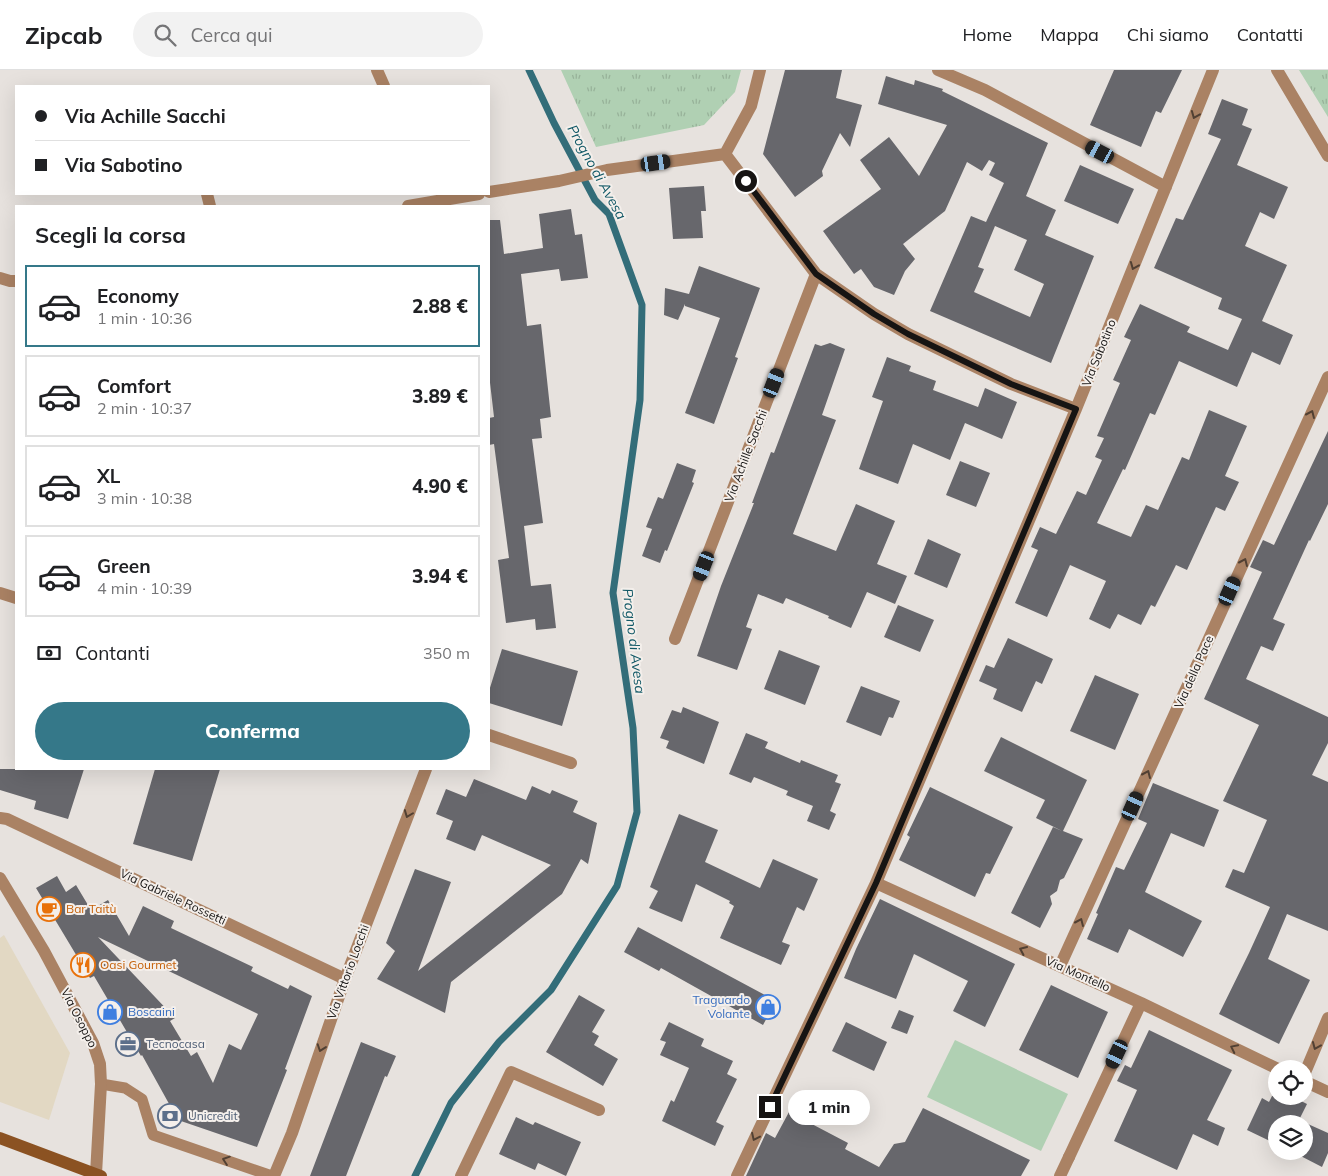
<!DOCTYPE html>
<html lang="it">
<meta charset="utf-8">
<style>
:root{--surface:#fff;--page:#f2f2f2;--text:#202124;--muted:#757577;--line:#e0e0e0;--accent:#357889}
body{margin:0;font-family:Mulish,sans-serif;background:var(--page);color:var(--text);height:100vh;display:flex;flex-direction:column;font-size:19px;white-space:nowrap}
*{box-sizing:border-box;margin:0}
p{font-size:16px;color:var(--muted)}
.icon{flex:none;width:28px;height:28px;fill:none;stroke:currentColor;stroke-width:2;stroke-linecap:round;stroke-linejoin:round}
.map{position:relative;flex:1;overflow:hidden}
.sheet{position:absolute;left:15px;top:135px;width:475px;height:565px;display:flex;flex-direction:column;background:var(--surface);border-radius:0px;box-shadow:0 5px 20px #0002}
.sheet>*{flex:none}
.guide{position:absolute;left:15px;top:15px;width:475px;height:110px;border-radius:0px;box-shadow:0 5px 20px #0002;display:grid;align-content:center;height:110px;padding:0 20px;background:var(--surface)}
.buttons{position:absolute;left:1268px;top:990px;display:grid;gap:10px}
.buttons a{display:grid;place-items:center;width:45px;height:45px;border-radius:50%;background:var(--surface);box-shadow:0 5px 20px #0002;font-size:25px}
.end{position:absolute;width:22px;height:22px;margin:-11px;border:6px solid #161413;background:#fff;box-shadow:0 0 0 2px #fff}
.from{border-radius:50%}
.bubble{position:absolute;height:35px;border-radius:18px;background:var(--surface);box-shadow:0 5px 20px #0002;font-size:16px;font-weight:800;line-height:35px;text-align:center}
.car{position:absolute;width:15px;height:30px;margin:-15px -8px;border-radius:6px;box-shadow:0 0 4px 1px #0007;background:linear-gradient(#222 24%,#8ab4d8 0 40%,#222 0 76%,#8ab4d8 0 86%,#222 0)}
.guide b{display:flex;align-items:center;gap:18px;height:48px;font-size:19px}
.guide b+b{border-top:1px solid var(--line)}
.guide i{width:12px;height:12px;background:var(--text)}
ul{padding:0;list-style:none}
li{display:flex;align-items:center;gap:15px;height:82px;margin:0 10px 8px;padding:0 10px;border:2px solid var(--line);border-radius:0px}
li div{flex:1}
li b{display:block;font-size:19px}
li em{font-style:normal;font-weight:800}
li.current{border-color:var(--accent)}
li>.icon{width:45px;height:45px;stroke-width:1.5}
h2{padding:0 20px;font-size:22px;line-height:60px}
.pay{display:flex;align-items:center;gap:12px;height:55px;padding:0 20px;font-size:19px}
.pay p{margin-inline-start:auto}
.action{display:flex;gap:10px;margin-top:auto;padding:10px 20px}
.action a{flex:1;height:58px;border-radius:30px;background:var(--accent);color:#fff;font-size:20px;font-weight:800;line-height:58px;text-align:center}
header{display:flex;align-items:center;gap:30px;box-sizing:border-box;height:70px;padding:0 25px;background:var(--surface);border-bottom:1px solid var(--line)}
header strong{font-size:24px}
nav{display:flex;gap:28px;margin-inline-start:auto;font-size:18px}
.search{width:350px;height:45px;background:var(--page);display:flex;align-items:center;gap:12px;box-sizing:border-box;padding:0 18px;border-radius:28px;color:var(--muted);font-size:19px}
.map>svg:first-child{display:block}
.commercial{fill:#e2d8c3}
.grass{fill:url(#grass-tufts)}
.pitch{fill:#b0d0b3}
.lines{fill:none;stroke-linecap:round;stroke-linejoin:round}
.stream{stroke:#336d79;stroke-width:7}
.building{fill:#67676c;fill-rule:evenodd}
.service{stroke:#aa8264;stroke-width:11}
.pedestrian{stroke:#aa8264;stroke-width:12}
.minor{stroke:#aa8264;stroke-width:12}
.secondary{stroke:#8b5222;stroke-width:12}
.oneway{stroke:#514033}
.route{stroke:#161413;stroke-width:6}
.labels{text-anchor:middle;stroke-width:4;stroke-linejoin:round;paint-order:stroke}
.street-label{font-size:12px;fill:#161413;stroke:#f4efeb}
.food-label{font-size:12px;fill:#c56008;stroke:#f4efeb;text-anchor:start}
.shop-label{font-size:12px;fill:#366cbe;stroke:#f4efeb;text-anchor:end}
.service-label{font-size:12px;fill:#4e5e75;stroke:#f4efeb;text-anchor:start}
.water-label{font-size:14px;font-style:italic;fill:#115866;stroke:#f4efeb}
</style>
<header>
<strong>Zipcab</strong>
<div class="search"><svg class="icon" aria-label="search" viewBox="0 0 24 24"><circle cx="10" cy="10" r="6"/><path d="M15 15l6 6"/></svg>Cerca qui</div>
<nav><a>Home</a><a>Mappa</a><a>Chi siamo</a><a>Contatti</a></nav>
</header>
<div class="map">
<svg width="1328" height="1106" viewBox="0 0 1328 1106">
<defs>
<pattern id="grass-tufts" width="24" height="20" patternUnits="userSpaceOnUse" patternTransform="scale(1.25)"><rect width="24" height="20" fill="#b0d0b3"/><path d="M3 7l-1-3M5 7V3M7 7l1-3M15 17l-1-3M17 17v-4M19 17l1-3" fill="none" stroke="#97b299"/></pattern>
</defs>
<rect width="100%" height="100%" fill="#e7e2de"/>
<!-- commercial -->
<path class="commercial" d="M4,865l66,118 -21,67 -49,-18v-164z"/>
<!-- grass -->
<path class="grass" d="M561,0h180l-6,22 -31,33 -108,22z
M1299,0h29v47z"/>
<!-- pitch -->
<path class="pitch" d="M955,970l113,54 -27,57 -114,-54z"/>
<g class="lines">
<!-- stream -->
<path class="stream" d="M415,1106l36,-73 48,-61 52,-52 66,-104 20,-74 -4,-84 -20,-135 27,-193 2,-95 -33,-91 -14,-14 -41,-77 -25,-53"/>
</g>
<!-- building -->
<path class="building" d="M785,0h57l-6,28 26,7 -12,42 -10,-14 -18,38 1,5 -28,21 -32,-43z
M1114,0h68l-21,43 -5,-2 -15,36 -51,-22z
M886,6l28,9 1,-5 28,9 -1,2 106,52 -22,53 30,14 -11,25 49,21 -43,107 -121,-52 41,-95 15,6 18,-39 -15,-8 6,-12 -6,-3 -7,11 -15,-9 -22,49 -42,33 12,15 -10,12 -11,24 -20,-8 -13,-18 -7,5 -31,-43 58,-42 -21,-29 29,-23 30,39 28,-51 -69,-21zM995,156l32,14 -13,30 30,14 -14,33 -56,-25 10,-23 -6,-2z
M1222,29l26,10 -6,16 10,4 -15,36 51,22 -14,32 -14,-7 -15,34 42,19 -25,56 31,14 -13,30 -28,-13 -15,35 -58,-26 -24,54 -5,-2 -25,57 -2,-1 -26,54 34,14 15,-32 12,5 24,-53 7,3 20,-50 38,16 -22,50 14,6 -14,29 -9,-4 -29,63 -11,-5 -21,42 -4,-2 -10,20 -23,-11 -8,15 -21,-10 17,-38 -36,-16 -23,52 -32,-14 23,-53 -7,-3 9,-20 16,7 21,-43 9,4 16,-35 -7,-3 9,-19 -7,-2 23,-53 -7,-3 18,-40 -7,-3 16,-33 50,23 -3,5 41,18 14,-31 -24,-10 4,-11 -68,-30 22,-50 7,2 38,-81 -13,-5z
M1080,95l54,24 -16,35 -54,-23z
M704,116l2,25h-5l2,27 -30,1 -4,-51z
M571,139l4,26 7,-1 6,44 -27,3 -2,-12 -38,5 6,52 14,-2 10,93 -11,2 2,19 -10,1 11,84 -19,3 7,60 20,-2 5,44 -20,2 -1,-11 -29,4 -8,-63 11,-2 -15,-114 -5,1v-27l5,-1 -5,-43v-154h11l4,34 39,-6 -4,-34z
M699,196l61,22 -25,69 3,1 -24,66 -29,-11 35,-95 -35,-12v-2l-7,16 -14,-5 1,-27 24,6z
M830,273l15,6 -23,66 14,5 -43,114 43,17 20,-47 39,17 -18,43 30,12 -12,28 -28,-12 -16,36 -23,-10 1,-2 -43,-18 -3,6 -25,-10 -12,33 6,2 -15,41 -40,-14 24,-70 33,-83h-2l19,-51 3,1 41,-109 6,2z
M887,287l24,9 -2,5 27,10 -3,9 45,17 7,-19 32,14 -15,37 -37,-16 -15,37 -37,-16 -15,40 -39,-15 24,-68 -11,-4z
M1328,361v73l-18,37 -1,-1 -36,79 12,5 -12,27 -12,-5 -15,33 82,38v26l-16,32 16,7v149l-41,-17 -19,45 42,21 -31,64 -60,-30 30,-61 21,-46 -45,-20 8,-18 11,4 23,-53 -44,-19 36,-76 -55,-26 58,-127 -12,-5 13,-27 11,5z
M960,391l30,12 -14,34 -30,-12z
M677,393l19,7 -4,12 2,1 -27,68 -2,-1 -5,13 -18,-7 10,-27 -6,-2 12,-30 5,2z
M928,469l33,15 -14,34 -33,-14z
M898,535l36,15 -14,32 -36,-15z
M1008,568l45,21 -11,25 -6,-3 -14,31 -29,-13 4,-10 -18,-8 7,-16 8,3z
M502,579l76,22 -16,55 -73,-23v-12z
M779,580l41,16 -15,39 -41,-16z
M1095,605l44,19 -24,56 -45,-19z
M861,616l39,15 -7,17 -4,-1 -8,19 -35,-14z
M683,637l36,15 -15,42 -38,-16 3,-7 -9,-3 12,-28 9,3z
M746,663l22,9 -3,6 35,15 1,-3 37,15 -3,7 6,2 -11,27 6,3 -7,16 -22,-9 6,-15 -27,-11 2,-4 -34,-14 -3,6 -22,-9z
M1001,667l86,43 -24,51 20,8 -19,39 -4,2 -3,11 -7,5 2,8 -12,24 -29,-15 42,-86 9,4 -26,-13 9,-18 -61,-29z
M0,699h84l-16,50 -34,-10 2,-8 -36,-11z
M155,699h65l-28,92 -59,-17z
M474,709l52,21 6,-14 18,8 2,-4 26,11 -5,11 24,11 -9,41 -7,-5 -19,35 -111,88 -6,31 -68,-34 18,-28 -9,-8 29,-74 36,13 -33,89 133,-106 -69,-30 -7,16 -29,-12 7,-18 -17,-7 10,-25 20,8z
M1153,713l66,27 -15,37 -33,-14 -26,59 57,29 -19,36 -54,-28 -11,24 -31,-14 11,-25 -2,-1 20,-46 8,3 23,-47 -9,-4z
M930,717l83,40 -23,47 -4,-1 -11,24 -76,-37 11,-23 -3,-2z
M679,744l39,16 -13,32 55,26 13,-29 45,20 -14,32 -7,-4 -15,35 8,3 -9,20 -61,-27 14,-32 -5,-3 1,-2 -34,-17 -14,38 -33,-14 9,-17 -8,-4z
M57,806l9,16 10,-7 15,25 17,-10 21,36 14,-30 31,15 -3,7 82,39 -2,4 37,18 2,-4 22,11 -27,73 2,1 -30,77 -79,-27 -36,-65 -1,1 -47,-80 -4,2 -54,-90zM98,867l160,77 -17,36 -12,-6 -16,39 -16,-31 -6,4 -21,-35 5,-3z
M880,829l135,65 -30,63 -32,-16 15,-30 -54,-27 -18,45 -52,-21 12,-29z
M638,857l138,74 -13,24 -102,-57 -2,3 -35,-19z
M1051,915l57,27 -30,66 -59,-28z
M579,925l26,15 -13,22 7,4 -5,9 24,14 -15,27 -57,-34z
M899,940l15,6 -7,18 -16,-6z
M669,952l35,17 -3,7 32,15 -6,13 10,5 -21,43 8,4 -9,20 -53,-25 9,-21 3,2 15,-34 -29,-13 6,-13 -6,-2z
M846,952l41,20 -13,29 -42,-20z
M1149,960l83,40 -25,50 18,8 -7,18 -25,-12 -16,36 -63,-29 23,-51 -20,-9 8,-16 6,3z
M361,972l35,14 -9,21 -2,-1 -39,100h-36z
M1272,1026h19l16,8 -8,16 29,13v20l-6,14 -31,-16h13v-27h-28v20l-29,-14 15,-32 7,4z
M923,1038l107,52 -9,16h-275l20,-43 9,5 14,-26 59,31 -3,6 34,18 15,-23 11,-2z
M516,1047l17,8 2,-3 46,20 -15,34 -28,-13 -3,7 -36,-16z"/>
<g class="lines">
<!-- service -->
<path class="service" d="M101,1014l24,4 17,11 11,36 119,41"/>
<!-- pedestrian -->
<path class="pedestrian" d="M1060,1106l9,-19"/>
<!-- minor -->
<path class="minor" d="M377,0l7,16
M938,0l47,20 181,97
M1277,0l51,86
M725,84l91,120 58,40 34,20 103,50 65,25
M725,84l26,-48 9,-36
M489,122l70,-11 48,-11 118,-16
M207,124l3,12
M408,136l71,-12
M0,208l10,3h6
M0,523l16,5
M675,569l141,-365
M489,665l82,28
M0,748l7,1 338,160
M0,808l44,73 49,92 7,21 1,20 -5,90
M876,813l265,120 137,66
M1060,896l268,-589
M1304,1005l24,-57
M1304,1011l24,11
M1069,1087l72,-154
M274,1106l18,-43 53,-154 81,-210
M461,1106l50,-104 88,38
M737,1106l139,-293 200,-474 137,-339"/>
<!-- secondary -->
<path class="secondary" d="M0,1068l101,38"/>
</g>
<!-- one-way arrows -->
<defs><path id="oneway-chevron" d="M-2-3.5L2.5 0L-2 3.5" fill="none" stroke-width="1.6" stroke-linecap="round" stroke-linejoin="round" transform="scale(1.25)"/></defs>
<g class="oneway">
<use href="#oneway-chevron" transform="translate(1195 45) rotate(112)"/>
<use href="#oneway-chevron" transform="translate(1134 196) rotate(112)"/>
<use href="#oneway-chevron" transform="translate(1311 344) rotate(-66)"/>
<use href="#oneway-chevron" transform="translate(1244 492) rotate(-66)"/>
<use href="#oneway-chevron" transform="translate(1147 704) rotate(-66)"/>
<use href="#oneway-chevron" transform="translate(408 744) rotate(111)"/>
<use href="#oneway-chevron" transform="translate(1080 852) rotate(-66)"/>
<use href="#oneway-chevron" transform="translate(1023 880) rotate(-156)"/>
<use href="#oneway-chevron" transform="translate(1316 976) rotate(113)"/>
<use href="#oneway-chevron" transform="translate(321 978) rotate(109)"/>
<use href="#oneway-chevron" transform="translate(1234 978) rotate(-154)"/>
<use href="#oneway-chevron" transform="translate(755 1067) rotate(115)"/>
<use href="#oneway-chevron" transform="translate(226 1090) rotate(-161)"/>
</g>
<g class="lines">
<!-- route -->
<path class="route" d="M746,111l70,93 58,40 34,20 103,50 65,25 -200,474 -106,224"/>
</g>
<!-- icons -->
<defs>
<symbol id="cafe-ring" viewBox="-11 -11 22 22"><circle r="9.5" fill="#f4efeb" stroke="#e8710a" stroke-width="1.5"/><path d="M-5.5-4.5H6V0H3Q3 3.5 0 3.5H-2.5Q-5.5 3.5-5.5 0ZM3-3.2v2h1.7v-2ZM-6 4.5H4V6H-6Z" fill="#e8710a"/></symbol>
<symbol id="restaurant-ring" viewBox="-11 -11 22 22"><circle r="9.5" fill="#f4efeb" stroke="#e8710a" stroke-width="1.5"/><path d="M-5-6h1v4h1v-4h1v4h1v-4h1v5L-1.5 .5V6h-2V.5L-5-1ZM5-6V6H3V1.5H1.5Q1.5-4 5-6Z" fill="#e8710a"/></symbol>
<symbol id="shop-ring" viewBox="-11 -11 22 22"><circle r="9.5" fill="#f4efeb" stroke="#3f7fe0" stroke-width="1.5"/><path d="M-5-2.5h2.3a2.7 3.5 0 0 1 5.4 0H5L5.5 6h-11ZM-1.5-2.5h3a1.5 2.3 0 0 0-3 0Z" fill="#3f7fe0"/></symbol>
<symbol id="office-ring" viewBox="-11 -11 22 22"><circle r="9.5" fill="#f4efeb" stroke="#5c6f8a" stroke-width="1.5"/><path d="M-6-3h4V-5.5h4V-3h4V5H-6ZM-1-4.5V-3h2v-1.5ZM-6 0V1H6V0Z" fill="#5c6f8a"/></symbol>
<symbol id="bank-ring" viewBox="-11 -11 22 22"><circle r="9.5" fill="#f4efeb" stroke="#5c6f8a" stroke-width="1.5"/><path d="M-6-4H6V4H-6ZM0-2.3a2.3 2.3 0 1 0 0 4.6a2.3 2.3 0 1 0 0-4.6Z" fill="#5c6f8a"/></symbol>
</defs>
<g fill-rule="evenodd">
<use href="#cafe-ring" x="35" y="825" width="28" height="28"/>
<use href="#restaurant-ring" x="69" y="881" width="28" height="28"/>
<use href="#shop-ring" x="754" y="923" width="28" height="28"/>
<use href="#shop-ring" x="96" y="928" width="28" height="28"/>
<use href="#office-ring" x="114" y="960" width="28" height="28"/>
<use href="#bank-ring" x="156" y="1032" width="28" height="28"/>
</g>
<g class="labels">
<!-- street labels -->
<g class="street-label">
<text transform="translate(1099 283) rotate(-68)" y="4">Via Sabotino</text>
<text transform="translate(746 386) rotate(-69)" y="4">Via Achille Sacchi</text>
<text transform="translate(1194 602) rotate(-66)" y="4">Via della Pace</text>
<text transform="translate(173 827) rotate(25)" y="4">Via Gabriele Rossetti</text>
<text transform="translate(348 902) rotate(-70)" y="4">Via Vittorio Locchi</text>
<text transform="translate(1078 904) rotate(24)" y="4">Via Montello</text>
<text transform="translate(79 948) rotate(63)" y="4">Via Osoppo</text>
</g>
<!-- food labels -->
<g class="food-label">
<text x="66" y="843">Bar Taitù</text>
<text x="100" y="899">Oasi Gourmet</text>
</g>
<!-- shop labels -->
<g class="shop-label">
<text x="750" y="934">Traguardo<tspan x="750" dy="14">Volante</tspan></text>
<text x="128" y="946" text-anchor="start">Boscaini</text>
</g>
<!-- service labels -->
<g class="service-label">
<text x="146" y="978">Tecnocasa</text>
<text x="188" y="1050">Unicredit</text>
</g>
<!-- water labels -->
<g class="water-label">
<text transform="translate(597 102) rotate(61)" y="5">Progno di Avesa</text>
<text transform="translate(634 571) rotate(83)" y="5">Progno di Avesa</text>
</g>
</g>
</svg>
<div class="buttons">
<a><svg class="icon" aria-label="locate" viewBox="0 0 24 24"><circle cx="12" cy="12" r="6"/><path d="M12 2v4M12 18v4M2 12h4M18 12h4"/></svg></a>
<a><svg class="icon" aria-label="layers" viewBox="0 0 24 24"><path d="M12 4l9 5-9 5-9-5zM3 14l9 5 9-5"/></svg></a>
</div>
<i class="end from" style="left:746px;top:111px"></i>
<i class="end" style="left:770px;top:1037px"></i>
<div class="bubble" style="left:788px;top:1020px;width:82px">1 min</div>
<i class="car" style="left:1100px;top:82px;rotate:298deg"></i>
<i class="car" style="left:656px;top:93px;rotate:82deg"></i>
<i class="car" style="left:774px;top:313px;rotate:21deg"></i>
<i class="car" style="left:704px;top:496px;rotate:201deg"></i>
<i class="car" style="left:1230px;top:521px;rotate:24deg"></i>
<i class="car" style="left:1133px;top:736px;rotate:24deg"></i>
<i class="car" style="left:1117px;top:984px;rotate:205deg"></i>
<div class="guide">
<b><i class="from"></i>Via Achille Sacchi</b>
<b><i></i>Via Sabotino</b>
</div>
<section class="sheet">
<h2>Scegli la corsa</h2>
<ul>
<li class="current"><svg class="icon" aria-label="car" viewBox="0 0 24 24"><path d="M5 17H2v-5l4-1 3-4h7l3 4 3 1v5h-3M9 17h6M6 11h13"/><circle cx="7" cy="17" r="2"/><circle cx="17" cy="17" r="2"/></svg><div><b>Economy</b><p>1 min · 10:36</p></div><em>2.88 €</em></li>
<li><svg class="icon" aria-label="car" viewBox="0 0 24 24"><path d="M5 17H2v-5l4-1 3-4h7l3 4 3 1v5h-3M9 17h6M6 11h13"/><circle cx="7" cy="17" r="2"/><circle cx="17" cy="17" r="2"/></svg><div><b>Comfort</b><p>2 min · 10:37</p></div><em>3.89 €</em></li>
<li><svg class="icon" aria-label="car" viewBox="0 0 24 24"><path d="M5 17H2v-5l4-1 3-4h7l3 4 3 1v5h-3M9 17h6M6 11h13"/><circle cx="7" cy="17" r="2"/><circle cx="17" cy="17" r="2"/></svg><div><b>XL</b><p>3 min · 10:38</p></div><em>4.90 €</em></li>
<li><svg class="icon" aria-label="car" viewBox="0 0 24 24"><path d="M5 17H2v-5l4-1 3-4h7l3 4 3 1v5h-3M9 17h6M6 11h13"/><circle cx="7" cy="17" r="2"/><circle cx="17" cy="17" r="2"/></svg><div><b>Green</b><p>4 min · 10:39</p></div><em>3.94 €</em></li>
</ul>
<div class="pay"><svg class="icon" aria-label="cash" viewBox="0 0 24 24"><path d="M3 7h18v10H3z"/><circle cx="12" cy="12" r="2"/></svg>Contanti<p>350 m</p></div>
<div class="action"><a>Conferma</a></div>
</section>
</div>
